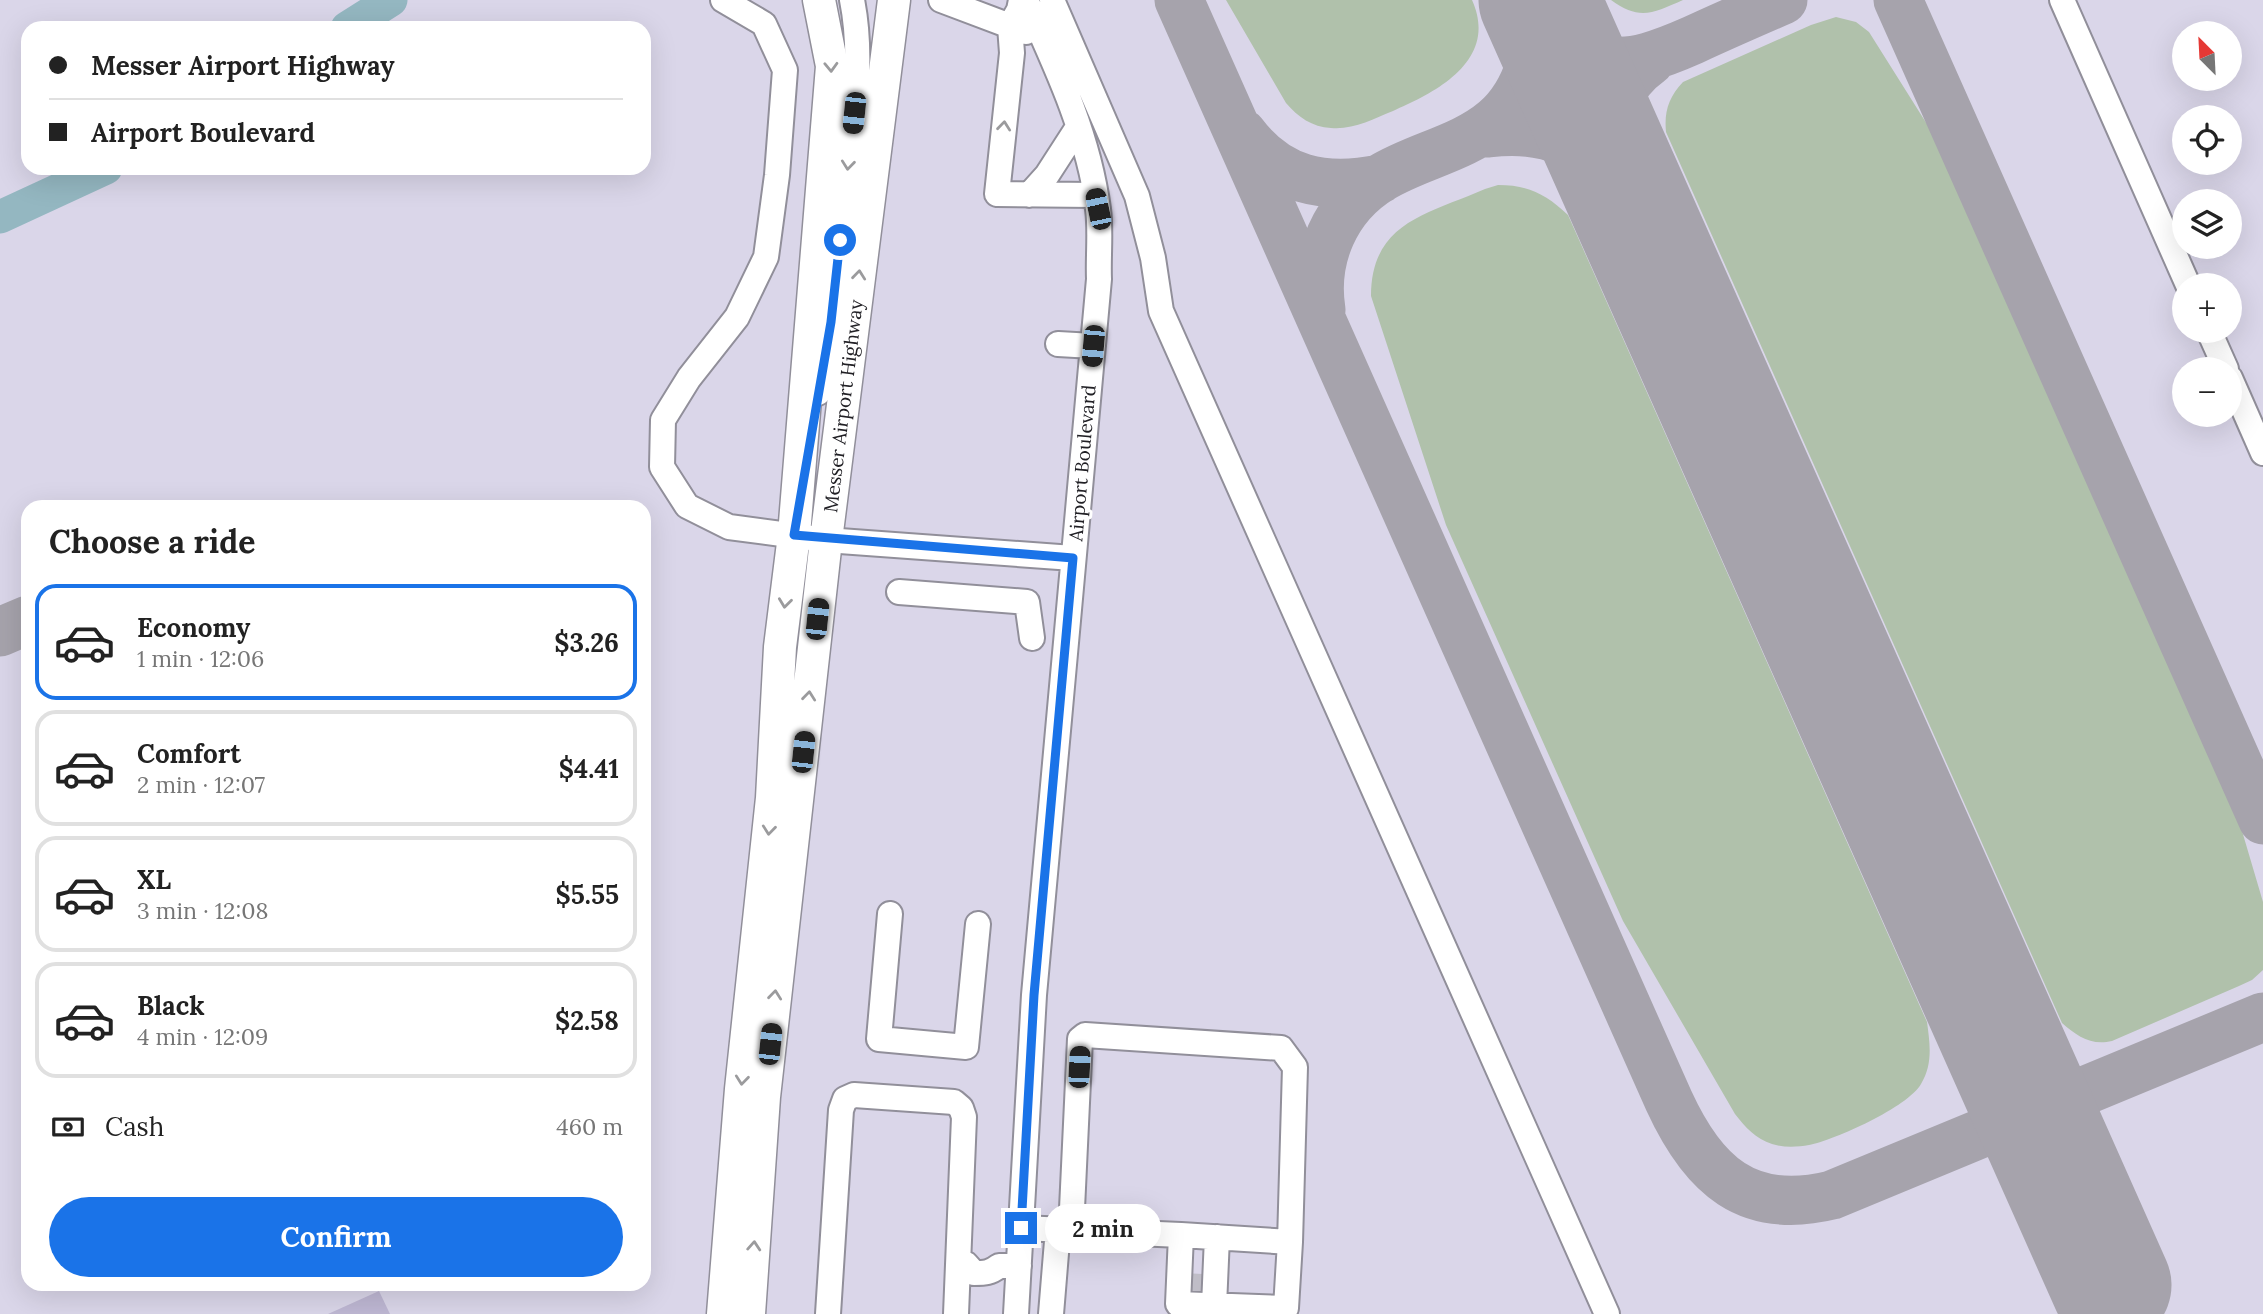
<!DOCTYPE html>
<meta charset="utf-8">
<style>
:root{--surface:#fff;--page:#f2f2f2;--text:#222;--muted:#767676;--line:#e0e0e0;--accent:#1a73e8}
body{margin:0;font-family:Lora,serif;background:var(--page);color:var(--text);height:100vh;display:flex;flex-direction:column;font-size:26px;white-space:nowrap}
*{box-sizing:border-box;margin:0}
p{font-size:23px;color:var(--muted)}
.icon{flex:none;width:38px;height:38px;fill:none;stroke:currentColor;stroke-width:2;stroke-linecap:round;stroke-linejoin:round}
.map{position:relative;flex:1;overflow:hidden}
.drawer{position:absolute;left:21px;top:500px;width:630px;height:791px;display:flex;flex-direction:column;background:var(--surface);border-radius:21px;box-shadow:0 7px 28px #0002}
.drawer>*{flex:none}
.guide{position:absolute;left:21px;top:21px;width:630px;height:154px;border-radius:21px;box-shadow:0 7px 28px #0002;display:grid;align-content:center;height:154px;padding:0 28px;background:var(--surface)}
.needle{width:46px;rotate:336deg}
.controls{position:absolute;left:2172px;top:21px;display:grid;gap:14px}
.controls a{display:grid;place-items:center;width:70px;height:70px;border-radius:50%;background:var(--surface);box-shadow:0 7px 28px #0002;font-size:35px}
.end{position:absolute;width:32px;height:32px;margin:-16px;border:9px solid #1a73e8;background:#fff;box-shadow:0 0 0 4px #fff}
.from{border-radius:50%}
.bubble{position:absolute;height:49px;border-radius:24px;background:var(--surface);box-shadow:0 7px 28px #0002;font-size:23px;font-weight:700;line-height:49px;text-align:center}
.car{position:absolute;width:21px;height:42px;margin:-21px -10px;border-radius:9px;box-shadow:0 0 5px 2px #0007;background:linear-gradient(#222 24%,#8ab4d8 0 40%,#222 0 76%,#8ab4d8 0 86%,#222 0)}
.guide b{display:flex;align-items:center;gap:24px;height:66px;font-size:26px}
.guide b+b{border-top:2px solid var(--line)}
.guide i{width:18px;height:18px;background:var(--text)}
ul{padding:0;list-style:none}
li{display:flex;align-items:center;gap:21px;height:116px;margin:0 14px 10px;padding:0 14px;border:4px solid var(--line);border-radius:21px}
li div{flex:1}
li b{display:block;font-size:26px}
li em{font-style:normal;font-weight:700}
li.active{border-color:var(--accent)}
li>.icon{width:63px;height:63px;stroke-width:1.5}
h2{padding:0 28px;font-size:32px;line-height:84px}
.pay{display:flex;align-items:center;gap:18px;height:77px;padding:0 28px;font-size:26px}
.pay p{margin-inline-start:auto}
.action{display:flex;gap:14px;margin-top:auto;padding:14px 28px}
.action a{flex:1;height:80px;border-radius:42px;background:var(--accent);color:#fff;font-size:28px;font-weight:700;line-height:80px;text-align:center}
.map>svg:first-child{display:block}
.built{fill:#dad6e9;fill-rule:evenodd}
.green{fill:#b0c1ab}
.lines{fill:none;stroke-linecap:round;stroke-linejoin:round}
.river{stroke:#94b7c1;stroke-width:33}
.taxiway{stroke:#a6a3ac;stroke-width:49}
.runway{stroke:#a6a3ac;stroke-width:121}
.building{fill:#beb7d3}
.minor-tunnel{stroke:#bfbdc7;stroke-width:24;stroke-dasharray:24 12;stroke-linecap:butt}
.minor-casing{stroke:#918f9a;stroke-width:28}
.major-casing{stroke:#918f9a;stroke-width:35}
.minor{stroke:#fff;stroke-width:24}
.major{stroke:#fff;stroke-width:32}
.oneway{stroke:#9b9b9d}
.route{stroke:#1a73e8;stroke-width:9}
.labels{text-anchor:middle;stroke-width:6;stroke-linejoin:round;paint-order:stroke}
.street-label{font-size:19px;fill:#212025;stroke:#fff}
</style>
<div class="map">
<svg width="2263" height="1314" viewBox="0 0 2263 1314">
<rect width="100%" height="100%" fill="#e7e4f0"/>
<!-- built -->
<path class="built" d="M0,0h2263v1314h-2263zM28,28h616v140h-616zM2184,33h46v46h-46zM2184,117h46v46h-46zM2184,201h46v46h-46zM2184,285h46v46h-46zM2184,369h46v46h-46zM28,508h616v776h-616z"/>
<!-- green -->
<path class="green" d="M1226,0h246c27,60 -35,92 -79,111 -20,8 -40,19 -62,17 -19,-1 -33,-11 -45,-25z
M1611,0h72c-30,13 -43,21 -72,0z
M1836,17l20,5 13,10 73,116 282,633 13,33 26,88v68l-11,10 -13,6 -127,55c-21,5 -35,-5 -50,-18l-396,-891c-2,-21 3,-35 17,-50l128,-57z
M1498,185c30,0 48,9 70,30l359,807c3,22 6,42 -6,62 -13,23 -86,56 -112,61 -11,2 -25,3 -37,-1 -16,-5 -27,-17 -37,-30l-112,-193 -177,-396 -75,-229c0,-74 57,-82 114,-107z"/>
<g class="lines">
<!-- river -->
<path class="river" d="M347,28l44,-28
M0,217l106,-49"/>
<!-- taxiway -->
<path class="taxiway" d="M1179,0l490,1101c34,74 78,115 163,94l431,-178
M1898,0l365,820
M1543,9c47,66 82,61 150,31 30,-14 60,-27 90,-40
M1491,128l151,-66
M1242,133c36,48 82,57 138,46
M1488,133c63,-8 99,13 138,61
M1607,153c1,-38 11,-69 43,-92
M1321,310c-8,-52 14,-104 60,-132 36,-22 81,-29 114,-57 35,-30 43,-77 45,-120
M0,632l28,-12"/>
<!-- runway -->
<path class="runway" d="M1539,0l572,1285"/>
</g>
<!-- building -->
<path class="building" d="M379,1291l11,23h-62z"/>
<g class="lines">
<!-- minor-tunnel -->
<path class="minor-tunnel" d="M1182,1285l20,1"/>
<defs>
<path id="minor" d="M723,0l41,24 21,46 -8,105 -11,82 -29,60 -48,61 -26,42 -1,47 25,39 42,21 97,13 247,18
M941,0l85,32
M1021,0l-2,10 -9,16 2,27 -15,141 98,1
M1052,0l85,196 16,62 8,53 446,1003
M2062,0l126,285
M1029,195l18,-20 31,-48
M2209,331l17,38
M1058,344l35,2
M2230,378l33,75
M818,393c13,-70 21,-141 29,-212 6,-60 17,-121 5,-181
M899,592l128,10 5,36
M890,914l-11,125 87,8 12,-123
M1021,1228l160,7 -3,69 108,4 4,-66 5,-175 -14,-19 -196,-13 -5,4 -9,191
M1181,1235l109,7
M966,1264l8,9c11,0 16,0 25,-7h20
M1214,1306l3,-69
M828,1314l13,-204 4,-11 9,-4 100,7 7,6 3,9 -8,197
M1016,1314l18,-319 65,-716c-1,-23 2,-48 -1,-70 -9,-73 -42,-143 -72,-209
M1051,1314l7,-85"/>
<path id="major" d="M723,1314l18,-225 31,-291 8,-151 14,-112 38,-469 -13,-66
M749,1314l15,-217 62,-557 68,-540"/>
</defs>
<!-- minor casing -->
<use href="#minor" class="minor-casing"/>
<!-- major casing -->
<use href="#major" class="major-casing"/>
<!-- minor -->
<use href="#minor" class="minor"/>
<!-- major -->
<use href="#major" class="major"/>
</g>
<!-- one-way arrows -->
<defs><path id="oneway-chevron" d="M-2-3.5L2.5 0L-2 3.5" fill="none" stroke-width="1.6" stroke-linecap="round" stroke-linejoin="round" transform="scale(1.75)"/></defs>
<g class="oneway">
<use href="#oneway-chevron" transform="translate(831 67) rotate(88)"/>
<use href="#oneway-chevron" transform="translate(1004 126) rotate(-84)"/>
<use href="#oneway-chevron" transform="translate(848 165) rotate(96)"/>
<use href="#oneway-chevron" transform="translate(859 275) rotate(-84)"/>
<use href="#oneway-chevron" transform="translate(785 603) rotate(97)"/>
<use href="#oneway-chevron" transform="translate(809 696) rotate(-84)"/>
<use href="#oneway-chevron" transform="translate(769 830) rotate(96)"/>
<use href="#oneway-chevron" transform="translate(775 995) rotate(-84)"/>
<use href="#oneway-chevron" transform="translate(742 1080) rotate(96)"/>
<use href="#oneway-chevron" transform="translate(754 1246) rotate(-86)"/>
</g>
<g class="lines">
<!-- route -->
<path class="route" d="M840,240l-9,82 -37,213 279,23 -39,437 -13,233"/>
</g>
<g class="labels">
<!-- street labels -->
<g class="street-label">
<text transform="translate(843 406) rotate(-83)" y="7">Messer Airport Highway</text>
<text transform="translate(1082 463) rotate(-85)" y="7">Airport Boulevard</text>
</g>
</g>
</svg>
<div class="controls">
<a><svg class="needle" viewBox="-14 -14 28 28"><path d="M0-13l5 13h-10z" fill="#e53935"/><path d="M0 13l5-13h-10z" fill="#767676"/></svg></a>
<a><svg class="icon" aria-label="locate" viewBox="0 0 24 24"><circle cx="12" cy="12" r="6"/><path d="M12 2v4M12 18v4M2 12h4M18 12h4"/></svg></a>
<a><svg class="icon" aria-label="layers" viewBox="0 0 24 24"><path d="M12 4l9 5-9 5-9-5zM3 14l9 5 9-5"/></svg></a>
<a>+</a>
<a>−</a>
</div>
<i class="end from" style="left:840px;top:240px"></i>
<i class="end" style="left:1021px;top:1228px"></i>
<div class="bubble" style="left:1045px;top:1204px;width:116px">2 min</div>
<i class="car" style="left:854px;top:113px;rotate:186deg"></i>
<i class="car" style="left:1098px;top:209px;rotate:348deg"></i>
<i class="car" style="left:1093px;top:346px;rotate:185deg"></i>
<i class="car" style="left:817px;top:619px;rotate:6deg"></i>
<i class="car" style="left:803px;top:752px;rotate:6deg"></i>
<i class="car" style="left:770px;top:1044px;rotate:6deg"></i>
<i class="car" style="left:1079px;top:1067px;rotate:3deg"></i>
<div class="guide">
<b><i class="from"></i>Messer Airport Highway</b>
<b><i></i>Airport Boulevard</b>
</div>
<section class="drawer">
<h2>Choose a ride</h2>
<ul>
<li class="active"><svg class="icon" aria-label="car" viewBox="0 0 24 24"><path d="M5 17H2v-5l4-1 3-4h7l3 4 3 1v5h-3M9 17h6M6 11h13"/><circle cx="7" cy="17" r="2"/><circle cx="17" cy="17" r="2"/></svg><div><b>Economy</b><p>1 min · 12:06</p></div><em>$3.26</em></li>
<li><svg class="icon" aria-label="car" viewBox="0 0 24 24"><path d="M5 17H2v-5l4-1 3-4h7l3 4 3 1v5h-3M9 17h6M6 11h13"/><circle cx="7" cy="17" r="2"/><circle cx="17" cy="17" r="2"/></svg><div><b>Comfort</b><p>2 min · 12:07</p></div><em>$4.41</em></li>
<li><svg class="icon" aria-label="car" viewBox="0 0 24 24"><path d="M5 17H2v-5l4-1 3-4h7l3 4 3 1v5h-3M9 17h6M6 11h13"/><circle cx="7" cy="17" r="2"/><circle cx="17" cy="17" r="2"/></svg><div><b>XL</b><p>3 min · 12:08</p></div><em>$5.55</em></li>
<li><svg class="icon" aria-label="car" viewBox="0 0 24 24"><path d="M5 17H2v-5l4-1 3-4h7l3 4 3 1v5h-3M9 17h6M6 11h13"/><circle cx="7" cy="17" r="2"/><circle cx="17" cy="17" r="2"/></svg><div><b>Black</b><p>4 min · 12:09</p></div><em>$2.58</em></li>
</ul>
<div class="pay"><svg class="icon" aria-label="cash" viewBox="0 0 24 24"><path d="M3 7h18v10H3z"/><circle cx="12" cy="12" r="2"/></svg>Cash<p>460 m</p></div>
<div class="action"><a>Confirm</a></div>
</section>
</div>
